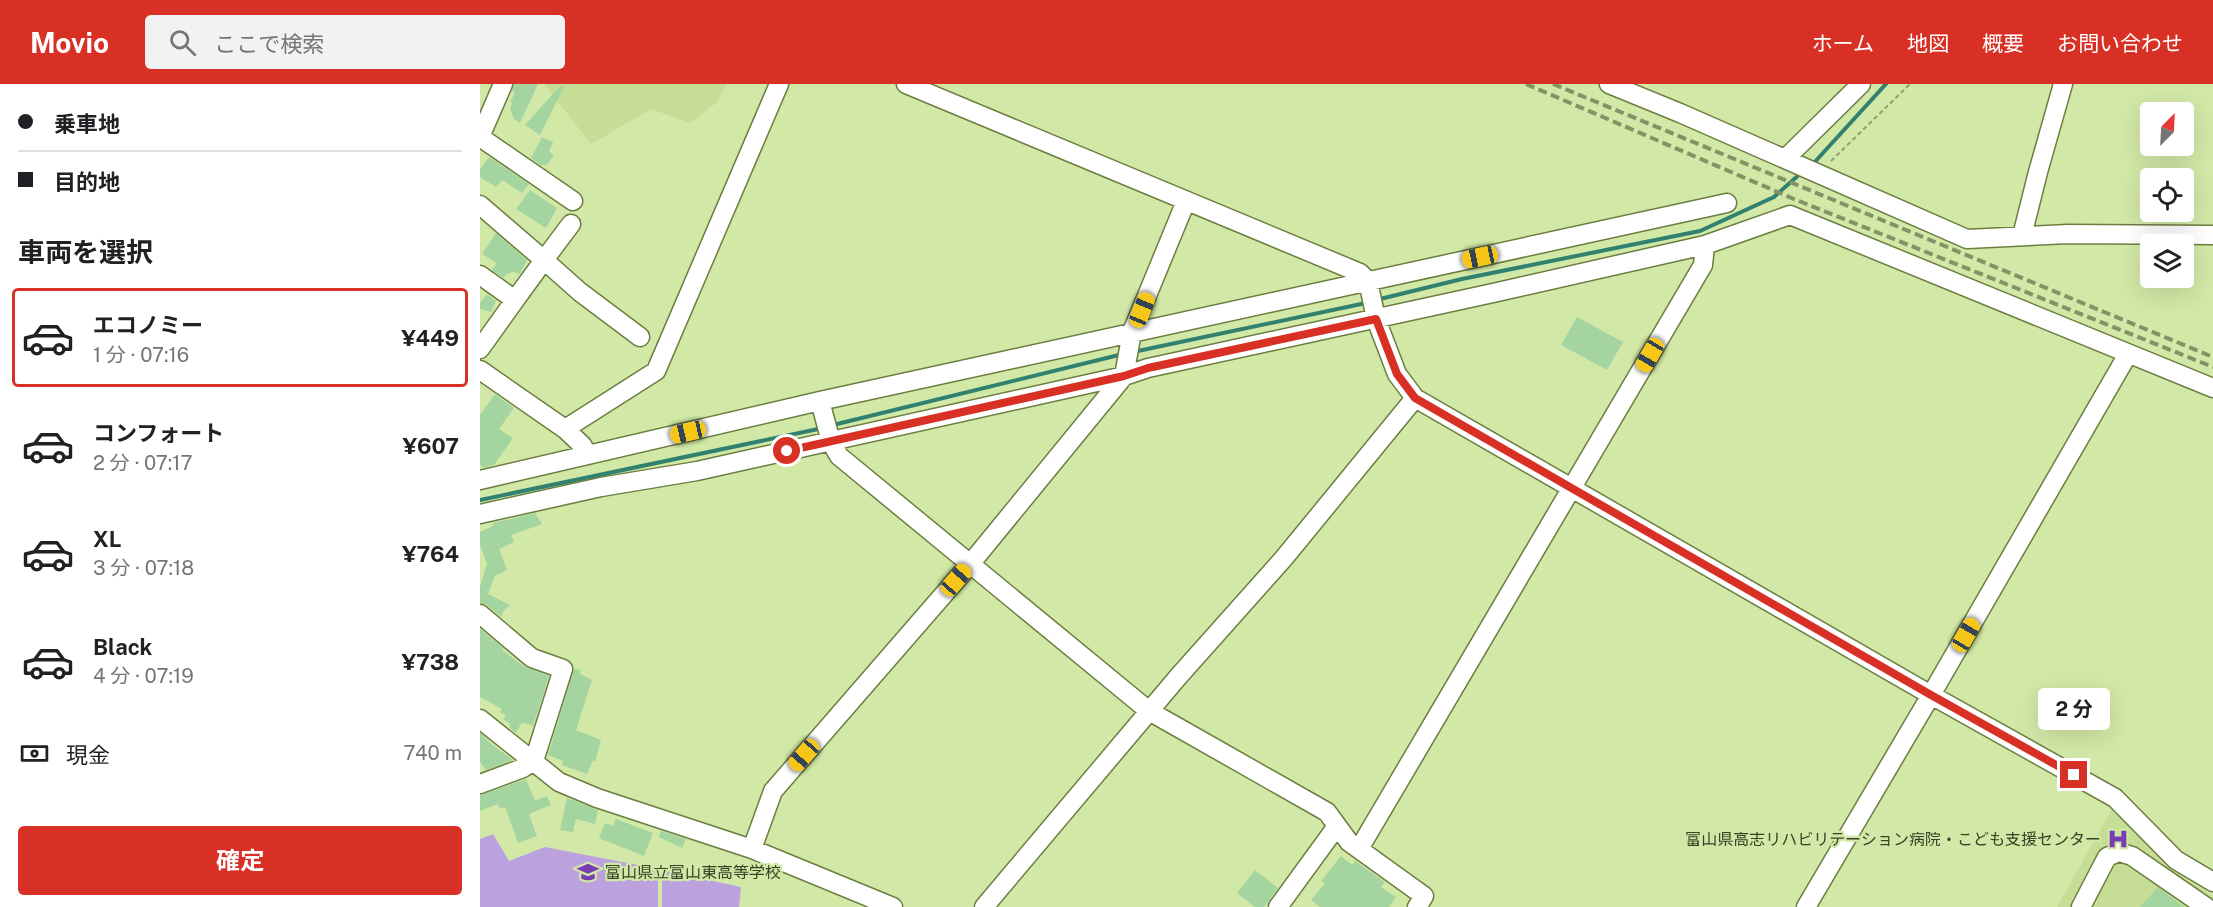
<!DOCTYPE html>
<html lang="ja">
<meta charset="utf-8">
<style>
:root{--surface:#fff;--page:#f2f2f2;--text:#202124;--muted:#757577;--line:#e0e0e0;--accent:#d93025}
body{margin:0;font-family:"Public Sans","Noto Sans JP",sans-serif;background:var(--page);color:var(--text);height:100vh;display:flex;flex-direction:column;font-size:22px;white-space:nowrap}
*{box-sizing:border-box;margin:0}
p{font-size:20px;color:var(--muted)}
.icon{flex:none;width:33px;height:33px;fill:none;stroke:currentColor;stroke-width:2;stroke-linecap:round;stroke-linejoin:round}
.map{position:relative;flex:1;overflow:hidden}
.drawer{display:flex;flex-direction:column;background:var(--surface);width:480px}
.drawer>*{flex:none}
.guide{display:grid;align-content:center;height:132px;padding:0 18px;background:var(--surface)}
.needle{width:39px;rotate:24deg}
.fabs{position:absolute;left:1660px;top:18px;display:grid;gap:12px}
.fabs a{display:grid;place-items:center;width:54px;height:54px;border-radius:6px;background:var(--surface);box-shadow:0 6px 24px #0002;font-size:30px}
.end{position:absolute;width:27px;height:27px;margin:-14px;border:8px solid #d93025;background:#fff;box-shadow:0 0 0 3px #fff}
.from{border-radius:50%}
.bubble{position:absolute;height:42px;border-radius:6px;background:var(--surface);box-shadow:0 6px 24px #0002;font-size:20px;font-weight:700;line-height:42px;text-align:center}
.car{position:absolute;width:18px;height:36px;margin:-18px -9px;border-radius:8px;box-shadow:0 0 4px 2px #0007;background:linear-gradient(#f5c518 24%,#345 0 40%,#f5c518 0 76%,#345 0 86%,#f5c518 0)}
.guide b{display:flex;align-items:center;gap:21px;height:57px;font-size:22px}
.guide b+b{border-top:2px solid var(--line)}
.guide i{width:15px;height:15px;background:var(--text)}
ul{padding:0;list-style:none}
li{display:flex;align-items:center;gap:18px;height:99px;margin:0 12px 9px;padding:0 6px;border:3px solid transparent;border-radius:6px}
li div{flex:1}
li b{display:block;font-size:22px}
li em{font-style:normal;font-weight:700}
li.selected{border-color:var(--accent)}
li>.icon{width:54px;height:54px;stroke-width:1.5}
h2{padding:0 18px;font-size:27px;line-height:72px}
.pay{display:flex;align-items:center;gap:15px;height:66px;padding:0 18px;font-size:22px}
.pay p{margin-inline-start:auto}
.cta{display:flex;gap:12px;margin-top:auto;padding:12px 18px}
.cta a{flex:1;height:69px;border-radius:6px;background:var(--accent);color:#fff;font-size:24px;font-weight:700;line-height:69px;text-align:center}
header{display:flex;align-items:center;gap:36px;box-sizing:border-box;height:84px;padding:0 30px;background:var(--accent);color:#fff}
header strong{font-size:28px}
nav{display:flex;gap:33px;margin-inline-start:auto;font-size:21px}
.search{width:420px;height:54px;background:var(--page);display:flex;align-items:center;gap:15px;box-sizing:border-box;padding:0 21px;border-radius:6px;color:var(--muted);font-size:22px}
main{display:flex;flex:1;min-height:0}
.map>svg:first-child{display:block}
.built{fill:#c5dd95}
.green{fill:#bba2df}
.lines{fill:none;stroke-linecap:round;stroke-linejoin:round}
.stream{stroke:#318170;stroke-width:4}
.building{fill:#a4d5a1}
.minor-casing{stroke:#6b7e40;stroke-width:21}
.path{stroke:#8e9e6e;stroke-width:2;stroke-dasharray:4.5 3;stroke-linecap:butt}
.minor{stroke:#fff;stroke-width:18}
.rail{stroke:#849366;stroke-width:4;stroke-dasharray:9 4.5;stroke-linecap:butt}
.route{stroke:#d93025;stroke-width:8}
.labels{text-anchor:middle;stroke-width:4.5;stroke-linejoin:round;paint-order:stroke}
.poi-label{font-size:16px;fill:#384026;stroke:#d2e8a6;text-anchor:end}
</style>
<header>
<strong>Movio</strong>
<div class="search"><svg class="icon" aria-label="search" viewBox="0 0 24 24"><circle cx="10" cy="10" r="6"/><path d="M15 15l6 6"/></svg>ここで検索</div>
<nav><a>ホーム</a><a>地図</a><a>概要</a><a>お問い合わせ</a></nav>
</header>
<main>
<section class="drawer">
<div class="guide">
<b><i class="from"></i>乗車地</b>
<b><i></i>目的地</b>
</div>
<h2>車両を選択</h2>
<ul>
<li class="selected"><svg class="icon" aria-label="car" viewBox="0 0 24 24"><path d="M5 17H2v-5l4-1 3-4h7l3 4 3 1v5h-3M9 17h6M6 11h13"/><circle cx="7" cy="17" r="2"/><circle cx="17" cy="17" r="2"/></svg><div><b>エコノミー</b><p>1 分 · 07:16</p></div><em>¥449</em></li>
<li><svg class="icon" aria-label="car" viewBox="0 0 24 24"><path d="M5 17H2v-5l4-1 3-4h7l3 4 3 1v5h-3M9 17h6M6 11h13"/><circle cx="7" cy="17" r="2"/><circle cx="17" cy="17" r="2"/></svg><div><b>コンフォート</b><p>2 分 · 07:17</p></div><em>¥607</em></li>
<li><svg class="icon" aria-label="car" viewBox="0 0 24 24"><path d="M5 17H2v-5l4-1 3-4h7l3 4 3 1v5h-3M9 17h6M6 11h13"/><circle cx="7" cy="17" r="2"/><circle cx="17" cy="17" r="2"/></svg><div><b>XL</b><p>3 分 · 07:18</p></div><em>¥764</em></li>
<li><svg class="icon" aria-label="car" viewBox="0 0 24 24"><path d="M5 17H2v-5l4-1 3-4h7l3 4 3 1v5h-3M9 17h6M6 11h13"/><circle cx="7" cy="17" r="2"/><circle cx="17" cy="17" r="2"/></svg><div><b>Black</b><p>4 分 · 07:19</p></div><em>¥738</em></li>
</ul>
<div class="pay"><svg class="icon" aria-label="cash" viewBox="0 0 24 24"><path d="M3 7h18v10H3z"/><circle cx="12" cy="12" r="2"/></svg>現金<p>740 m</p></div>
<div class="cta"><a>確定</a></div>
</section>
<div class="map">
<svg width="1733" height="823" viewBox="0 0 1733 823">
<rect width="100%" height="100%" fill="#d2e8a6"/>
<!-- built -->
<path class="built" d="M64,0h183l-11,19 -26,20 -39,-14 -60,35z
M1632,725l58,60 43,27v11h-156z"/>
<!-- green -->
<path class="green" d="M13,750l16,27 36,-14 113,22v38h-178v-68z
M182,786l79,17 -2,20h-77z"/>
<g class="lines">
<!-- stream -->
<path class="stream" d="M1332,81l74,-81
M896,216l86,-21 238,-48 74,-34 27,-24
M653,268l233,-49
M353,341l290,-71
M0,416l343,-72"/>
</g>
<!-- building -->
<path class="building" d="M34,0h24l-18,39 -6,-4 -4,-10 2,-6 -2,-1 5,-9 -3,-2z
M81,1l3,2 -24,48 -15,-10z
M62,53l11,5 -4,10 5,3 -8,11 -3,-2 -1,2 -11,-8z
M9,73l40,27 -7,9 -20,-13 -6,7 -16,-10v-8z
M50,106l27,18 -11,20 -30,-19z
M16,149l31,27 -7,14 -9,-3 -1,3 -4,-1 -2,5 -12,-8 5,-7 -15,-9z
M7,210l9,7 -5,11 -11,-3v-6z
M1097,233l46,25 -16,28 -46,-25z
M15,310l19,14 -15,21 14,9 -19,27 -10,3 -4,-3v-50z
M55,429l7,11 -31,11 3,7 -15,7 8,21 -12,6 -7,18 22,11 -6,5 -3,7 -14,-12 -7,-2v-16l7,-23 -7,-19v-13l13,-6v-3z
M0,545l23,19 -1,2 23,17 24,9 -16,50 -11,-4 -6,11 -6,-5v-4l-7,-5 3,-4 -6,-3 2,-3 -22,-12z
M94,585l7,1 -1,4 12,6 -16,50 25,10 -6,22 -2,-2 -6,14 -25,-9 1,-4 -15,-6z
M0,649l10,10 23,17 -27,10 -6,-8z
M46,695l9,22 12,-5 4,9 -22,9 8,22 -19,7 -13,-36 -5,2 -2,-5 -18,7v-16z
M87,714l31,12 -3,14 -19,-5 -3,13 -13,-2z
M136,735l37,14 -9,23 -45,-18 6,-15 8,3z
M181,747l25,8 -4,9 -23,-11z
M861,772l11,9 3,-4 30,21 -4,5 15,10 -7,10h-69l-9,-7 14,-17 -4,-2z
M775,786l23,18 -14,19h-9l-18,-14z
M1678,803l9,7 16,13h-43z"/>
<g class="lines">
<defs>
<path id="minor" d="M426,0l454,189 8,8 8,38 21,55 18,24 516,297 184,103 61,62 37,22
M1129,0l71,29 287,126 101,-5 145,1
M0,53l93,64
M0,53l23,-53
M1305,75l76,-75
M0,121l64,55 27,-36
M1542,152l16,-64 25,-88
M0,191l35,25 29,-40 36,32 60,45
M0,265l35,-49
M0,286l85,59 91,-58 123,-287
M340,317l11,41 8,14 310,255 178,101 22,30 75,54 -7,11
M85,345l17,16 6,10
M0,396l340,-79 907,-198
M0,430l121,-27 96,-16 427,-95 24,-8 345,-75 212,-48
M0,530l52,44 31,11 -29,92 -11,7 -43,16
M0,635l79,63 38,16 155,51 141,58
M272,765l21,-58 198,-228 153,-187 8,-44 54,-131
M879,765l344,-584 2,-20 85,-30 423,173
M504,823l194,-230 106,-119 131,-160
M798,823l59,-81
M1326,823l125,-212 197,-341
M1601,823l26,-50 12,-5 13,4 74,51"/>
</defs>
<!-- minor casing -->
<use href="#minor" class="minor-casing"/>
<!-- path -->
<path class="path" d="M1351,77l79,-77"/>
<!-- minor -->
<use href="#minor" class="minor"/>
<!-- rail -->
<path class="rail" d="M1046,0l268,115 419,168
M1073,0l660,273"/>
</g>
<g class="lines">
<!-- route -->
<path class="route" d="M307,367l337,-75 24,-8 228,-49 21,55 18,24 516,297 143,80"/>
</g>
<!-- icons -->
<defs>
<symbol id="hospital-bare" viewBox="-9 -9 18 18"><path d="M-5-5h3v3.5h4V-5h3V5h-3V1.5h-4V5h-3Z" fill="#793eb4" stroke="#d2e8a6" stroke-width="2.5" paint-order="stroke"/></symbol>
<symbol id="school-bare" viewBox="-9 -9 18 18"><path d="M0-5L7-2L0 1L-7-2ZM-4 1L0 2.5L4 1V4Q0 6-4 4Z" fill="#793eb4" stroke="#d2e8a6" stroke-width="2.5" paint-order="stroke"/></symbol>
</defs>
<g fill-rule="evenodd">
<use href="#hospital-bare" x="1623" y="740" width="30" height="30"/>
<use href="#school-bare" x="93" y="773" width="30" height="30"/>
</g>
<g class="labels">
<!-- poi labels -->
<g class="poi-label">
<text x="1621" y="761">富山県高志リハビリテーション病院・こども支援センター</text>
<text x="125" y="794" text-anchor="start">富山県立富山東高等学校</text>
</g>
</g>
</svg>
<div class="fabs">
<a><svg class="needle" viewBox="-14 -14 28 28"><path d="M0-13l5 13h-10z" fill="#e53935"/><path d="M0 13l5-13h-10z" fill="#757577"/></svg></a>
<a><svg class="icon" aria-label="locate" viewBox="0 0 24 24"><circle cx="12" cy="12" r="6"/><path d="M12 2v4M12 18v4M2 12h4M18 12h4"/></svg></a>
<a><svg class="icon" aria-label="layers" viewBox="0 0 24 24"><path d="M12 4l9 5-9 5-9-5zM3 14l9 5 9-5"/></svg></a>
</div>
<i class="end from" style="left:307px;top:367px"></i>
<i class="end" style="left:1594px;top:691px"></i>
<div class="bubble" style="left:1558px;top:604px;width:72px">2 分</div>
<i class="car" style="left:1000px;top:173px;rotate:258deg"></i>
<i class="car" style="left:662px;top:226px;rotate:22deg"></i>
<i class="car" style="left:1170px;top:271px;rotate:210deg"></i>
<i class="car" style="left:208px;top:348px;rotate:257deg"></i>
<i class="car" style="left:476px;top:496px;rotate:41deg"></i>
<i class="car" style="left:1486px;top:551px;rotate:30deg"></i>
<i class="car" style="left:324px;top:671px;rotate:221deg"></i>
</div>
</main>
